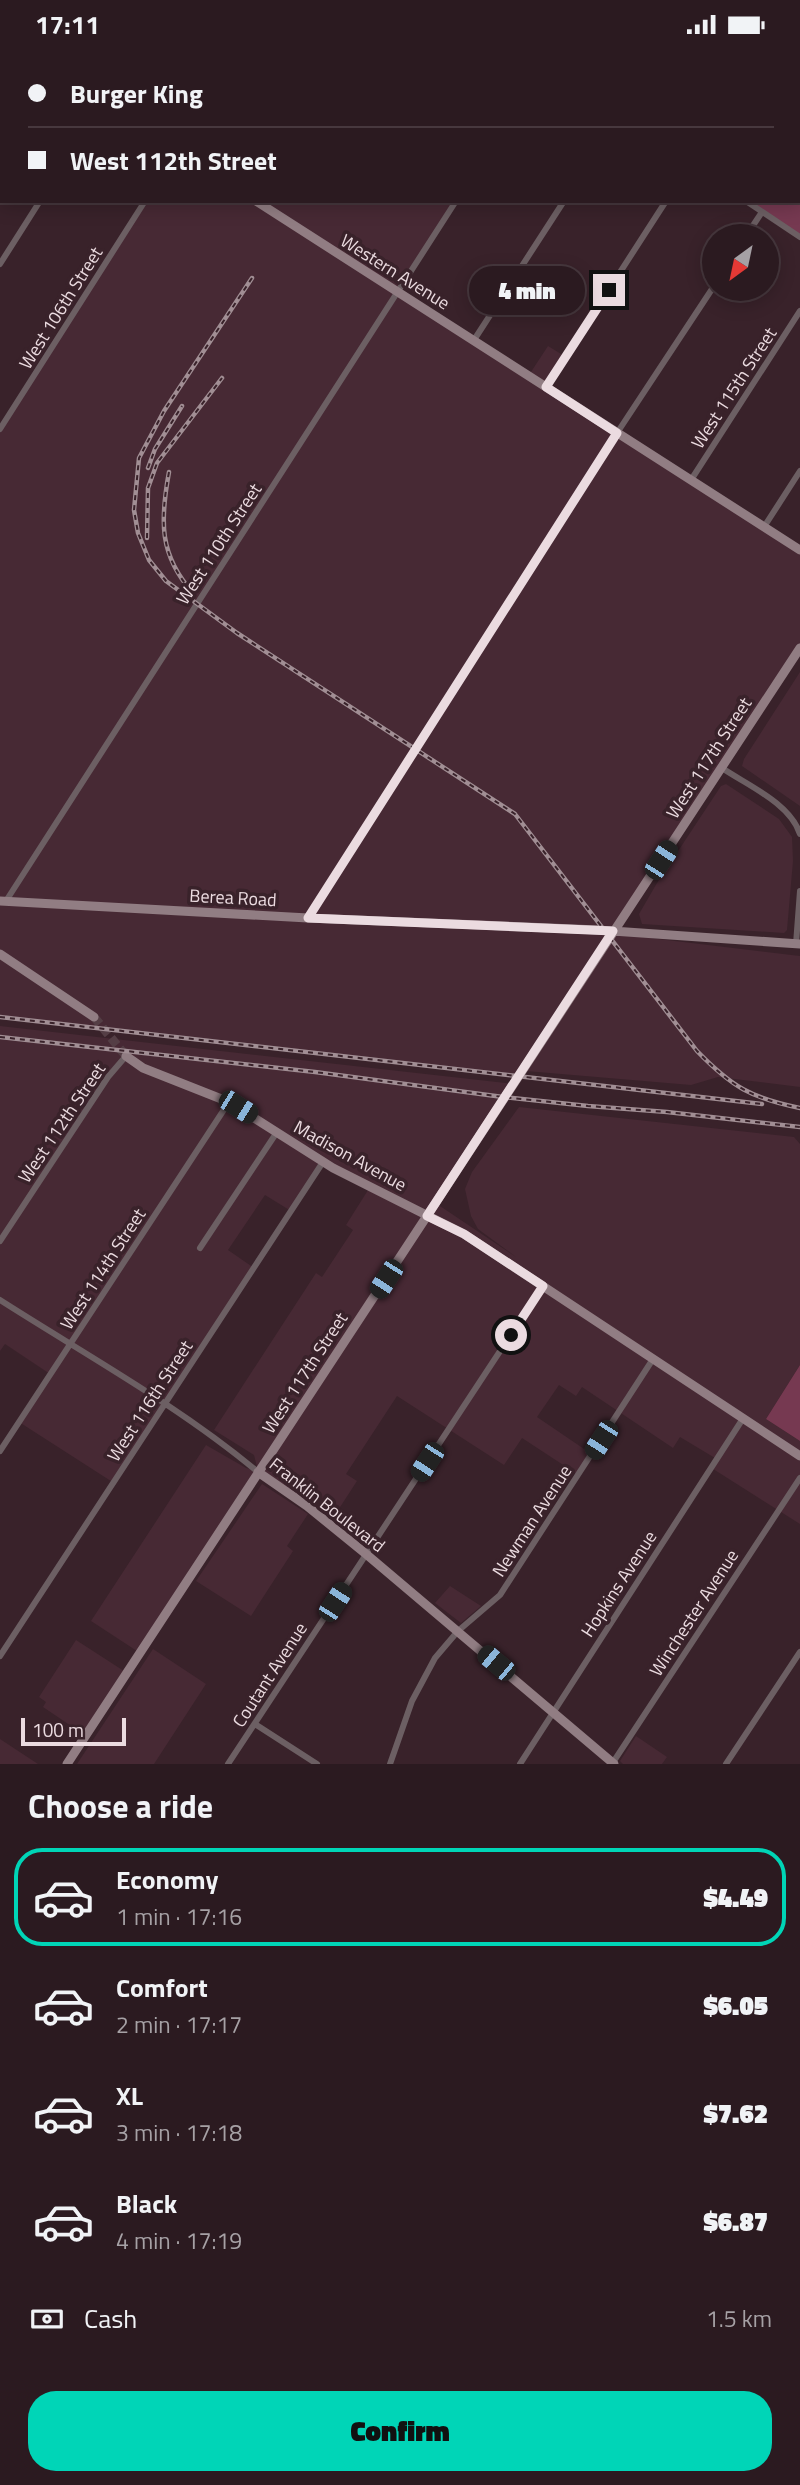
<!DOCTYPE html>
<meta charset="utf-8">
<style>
:root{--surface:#2b1a20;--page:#332329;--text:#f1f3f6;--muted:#a6a1a5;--line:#47383e;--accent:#00d5b7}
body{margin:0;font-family:"Titillium Web",sans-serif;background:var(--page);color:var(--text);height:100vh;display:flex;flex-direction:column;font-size:26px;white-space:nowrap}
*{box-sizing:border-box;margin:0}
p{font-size:23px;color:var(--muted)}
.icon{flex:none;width:38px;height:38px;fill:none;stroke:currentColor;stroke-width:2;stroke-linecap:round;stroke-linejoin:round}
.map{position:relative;height:1715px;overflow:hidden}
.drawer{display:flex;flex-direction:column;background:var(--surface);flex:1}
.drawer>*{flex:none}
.hud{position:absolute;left:0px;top:0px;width:802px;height:154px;box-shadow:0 4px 18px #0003,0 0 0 2px var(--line);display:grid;align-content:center;height:154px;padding:0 28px;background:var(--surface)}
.needle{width:46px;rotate:213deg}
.tools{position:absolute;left:702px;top:175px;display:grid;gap:14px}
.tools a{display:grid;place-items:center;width:77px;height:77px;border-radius:50%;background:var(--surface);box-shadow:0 4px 18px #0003,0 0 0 2px var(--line);font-size:35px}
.scale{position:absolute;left:21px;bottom:18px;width:105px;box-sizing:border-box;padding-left:7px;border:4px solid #ebdbe0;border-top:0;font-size:19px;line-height:24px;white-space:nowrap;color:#ebdbe0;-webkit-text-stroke:5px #39222a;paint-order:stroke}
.end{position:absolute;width:32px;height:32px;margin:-16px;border:9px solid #ebdbe0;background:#111;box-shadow:0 0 0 4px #111}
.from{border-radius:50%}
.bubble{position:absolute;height:49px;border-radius:24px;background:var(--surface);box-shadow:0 4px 18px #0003,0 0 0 2px var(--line);font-size:23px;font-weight:800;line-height:49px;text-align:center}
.car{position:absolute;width:21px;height:42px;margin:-21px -10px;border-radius:9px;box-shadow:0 0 5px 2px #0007;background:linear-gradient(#222 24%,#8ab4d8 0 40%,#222 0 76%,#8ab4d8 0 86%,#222 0)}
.hud b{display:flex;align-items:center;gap:24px;height:66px;font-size:26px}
.hud b+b{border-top:2px solid var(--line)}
.hud i{width:18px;height:18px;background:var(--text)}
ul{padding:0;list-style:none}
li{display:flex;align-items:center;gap:21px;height:98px;margin:0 14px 10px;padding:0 14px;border:4px solid transparent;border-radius:28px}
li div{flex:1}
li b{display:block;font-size:26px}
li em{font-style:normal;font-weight:800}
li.on{border-color:var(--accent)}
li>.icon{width:63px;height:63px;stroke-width:1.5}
h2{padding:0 28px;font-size:32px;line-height:84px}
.pay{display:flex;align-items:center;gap:18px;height:77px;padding:0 28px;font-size:26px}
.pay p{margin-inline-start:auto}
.primary-button{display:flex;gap:14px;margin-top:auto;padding:14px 28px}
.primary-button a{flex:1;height:80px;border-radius:28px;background:var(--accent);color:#111;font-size:28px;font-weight:800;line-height:80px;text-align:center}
.status{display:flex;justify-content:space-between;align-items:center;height:49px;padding:0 35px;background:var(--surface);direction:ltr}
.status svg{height:19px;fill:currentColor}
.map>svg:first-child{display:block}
.built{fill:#472934}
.green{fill:#763951}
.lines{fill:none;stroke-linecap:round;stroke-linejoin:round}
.secondary-tunnel{stroke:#543e45;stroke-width:9;stroke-dasharray:9 4.5;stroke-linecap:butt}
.street{stroke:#6c5f63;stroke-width:6}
.secondary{stroke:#917d83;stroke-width:9}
.highway{stroke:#c7a8b2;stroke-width:12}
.rail-casing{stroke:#a18e94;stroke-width:4.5}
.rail{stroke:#39222a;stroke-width:2;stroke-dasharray:5;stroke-linecap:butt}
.route{stroke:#ebdbe0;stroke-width:9}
.labels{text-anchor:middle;stroke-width:7;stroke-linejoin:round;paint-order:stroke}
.street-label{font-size:18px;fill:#ebdbe0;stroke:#39222a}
</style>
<div class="status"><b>17:11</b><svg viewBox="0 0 49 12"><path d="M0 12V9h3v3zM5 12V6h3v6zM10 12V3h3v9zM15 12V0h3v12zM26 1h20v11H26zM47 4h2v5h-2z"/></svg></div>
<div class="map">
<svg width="800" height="1715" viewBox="0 0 800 1715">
<rect width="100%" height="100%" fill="#39222a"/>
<!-- built -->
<path class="built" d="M228,0h325l-1,2z
M145,152h311l-59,91 132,83 19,-29 18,11 -20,29 254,164v98l-281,429 -519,-60v-588z
M800,623v134l-58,-40 2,-7z
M726,735l53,35 13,18 1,24 -6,69 -3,3 -142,-9 -3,-10 18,-31 64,-97z
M617,885l183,22v131l-82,-10 -27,8 -165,-14z
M0,977l514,58 -77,120 79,53 -38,-28 -7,-13 -6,-27 7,-17 47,-65 275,30 6,7v221l-34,54 34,22v83l-90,-57 5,-9 -35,-21 -7,11 -91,-61 -6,9 -17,-11 -22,32 53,36 -13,21 -55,-36 -18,27 -107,-69 -51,78 11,7 -24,37 -72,-49 -121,184 -49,-32 115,-176 40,23 12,3 -4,-16 -40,-25 102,-157 6,4 31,-47 -7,-5 24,-38 -47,-25 -32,49 -26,-16 -37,55 26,18 -140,215 -95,-61 31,-48 -45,-30 -5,7z
M262,1435l46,30 -21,32 6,5 -42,65 -55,-35z
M450,1537l31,20 -20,17 -26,-20z
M76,1591l51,33 -41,63 -43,-29 3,-5 -7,-5z
M153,1600l53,35 -52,80h-77z
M636,1687l31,21 -5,7h-39l-3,-3z
M0,1690l38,25h-38z"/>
<!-- green -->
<path class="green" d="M800,104v84l-54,-36h54z
M800,1316v76l-34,-22z"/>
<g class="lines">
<!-- secondary-tunnel -->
<path class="secondary-tunnel" d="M94,968l32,39"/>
<!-- street -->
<path class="street" d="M35,2l1,-2
M137,2l1,-2
M242,2l1,-2
M552,2l1,-2
M0,56l2,-3
M746,152l54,36
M746,187l16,-24
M0,215l40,-63
M474,291l90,-139
M546,338l120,-186
M0,380l145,-228
M691,431l109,-169
M764,478l36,-56
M722,719c25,17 68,35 78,66
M6,852l450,-700
M308,869l309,-485 97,-147
M796,895l4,-53
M0,1192l108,-164 18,-21
M200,1199l77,-116
M0,1251c86,55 179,106 258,172
M0,1402l229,-349
M0,1607l323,-494
M255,1675l62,40
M228,1715l315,-478
M390,1715l22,-63 23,-43 23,-27 42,-36 153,-236
M520,1715l222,-344
M612,1715l188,-286
M726,1715l74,-112"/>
<!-- secondary -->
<path class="secondary" d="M19,0l3,2
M256,152l544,349
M0,852l308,17 290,12 202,14
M0,905l94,63
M126,1007l17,12 86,34 104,66 131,66 336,222
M258,1423l49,34 59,48 248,210
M67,1715l733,-1116"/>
<!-- highway -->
<path class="highway" d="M673,0l3,2
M689,0l4,2
M781,0l4,2"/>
<defs>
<path id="rail" d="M252,229l-88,133 -25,47 -5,52 4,23 11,27 17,21 71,52 278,181 182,237c35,36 54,47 103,57
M148,419l7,-19 27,-43
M169,423c-9,49 -10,83 24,121
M147,489l1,-50 9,-25 65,-85
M0,968l762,87
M0,988l315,35 188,25 85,9 79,6 133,15"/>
</defs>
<!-- rail casing -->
<use href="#rail" class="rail-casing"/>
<!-- rail -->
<use href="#rail" class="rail"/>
</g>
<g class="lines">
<!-- route -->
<path class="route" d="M511,1286l32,-49 -79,-52 -37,-18 186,-285 -305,-13 309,-485 -71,-46 63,-97"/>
</g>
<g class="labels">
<!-- street labels -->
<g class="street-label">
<text transform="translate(395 223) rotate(32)" y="6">Western Avenue</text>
<text transform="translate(61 259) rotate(-58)" y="6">West 106th Street</text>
<text transform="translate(734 339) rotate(-57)" y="6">West 115th Street</text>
<text transform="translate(219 495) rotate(-57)" y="6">West 110th Street</text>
<text transform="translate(709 709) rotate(-57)" y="6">West 117th Street</text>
<text transform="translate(233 849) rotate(3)" y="6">Berea Road</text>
<text transform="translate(62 1074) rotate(-56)" y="6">West 112th Street</text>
<text transform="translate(350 1107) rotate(29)" y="6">Madison Avenue</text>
<text transform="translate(103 1220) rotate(-57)" y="6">West 114th Street</text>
<text transform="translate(305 1324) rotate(-57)" y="6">West 117th Street</text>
<text transform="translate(150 1352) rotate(-57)" y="6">West 116th Street</text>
<text transform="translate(327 1456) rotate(38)" y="6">Franklin Boulevard</text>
<text transform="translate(532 1472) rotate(-57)" y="6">Newman Avenue</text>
<text transform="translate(619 1535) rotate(-57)" y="6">Hopkins Avenue</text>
<text transform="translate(694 1564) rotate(-57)" y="6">Winchester Avenue</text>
<text transform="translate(270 1626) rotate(-57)" y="6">Coutant Avenue</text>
</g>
</g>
</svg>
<div class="tools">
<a><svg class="needle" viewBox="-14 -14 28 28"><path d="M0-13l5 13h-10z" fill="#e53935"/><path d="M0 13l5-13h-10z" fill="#a6a1a5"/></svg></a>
</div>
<div class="scale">100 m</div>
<i class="end from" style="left:511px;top:1286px"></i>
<i class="end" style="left:609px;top:241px"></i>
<div class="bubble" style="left:469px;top:217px;width:116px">4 min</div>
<i class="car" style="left:661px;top:811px;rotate:33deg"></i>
<i class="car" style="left:238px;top:1058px;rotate:122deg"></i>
<i class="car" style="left:386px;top:1230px;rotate:213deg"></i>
<i class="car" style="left:601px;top:1391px;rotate:213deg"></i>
<i class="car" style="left:427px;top:1413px;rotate:213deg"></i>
<i class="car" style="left:335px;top:1553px;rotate:33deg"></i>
<i class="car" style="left:496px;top:1614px;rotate:310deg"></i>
<div class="hud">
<b><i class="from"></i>Burger King</b>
<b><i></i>West 112th Street</b>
</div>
</div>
<section class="drawer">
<h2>Choose a ride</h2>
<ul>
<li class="on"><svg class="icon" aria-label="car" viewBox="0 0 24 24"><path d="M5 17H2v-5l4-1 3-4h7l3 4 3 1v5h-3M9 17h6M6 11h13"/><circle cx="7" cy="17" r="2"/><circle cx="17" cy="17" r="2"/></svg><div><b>Economy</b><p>1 min · 17:16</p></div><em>$4.49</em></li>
<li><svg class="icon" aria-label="car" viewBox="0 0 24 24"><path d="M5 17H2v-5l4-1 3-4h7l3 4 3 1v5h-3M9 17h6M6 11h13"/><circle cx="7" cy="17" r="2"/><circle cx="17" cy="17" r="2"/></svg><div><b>Comfort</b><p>2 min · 17:17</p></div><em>$6.05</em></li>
<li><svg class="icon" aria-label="car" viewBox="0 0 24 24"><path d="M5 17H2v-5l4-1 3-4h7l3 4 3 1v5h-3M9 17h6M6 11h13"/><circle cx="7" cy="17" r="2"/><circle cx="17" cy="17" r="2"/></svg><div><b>XL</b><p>3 min · 17:18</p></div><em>$7.62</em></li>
<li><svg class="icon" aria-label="car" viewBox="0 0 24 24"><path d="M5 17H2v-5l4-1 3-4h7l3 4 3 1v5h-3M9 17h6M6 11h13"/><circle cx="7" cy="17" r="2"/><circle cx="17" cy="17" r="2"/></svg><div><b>Black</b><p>4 min · 17:19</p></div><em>$6.87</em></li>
</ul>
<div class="pay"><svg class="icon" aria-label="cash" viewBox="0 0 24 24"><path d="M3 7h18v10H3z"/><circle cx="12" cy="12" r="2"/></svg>Cash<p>1.5 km</p></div>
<div class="primary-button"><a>Confirm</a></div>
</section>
